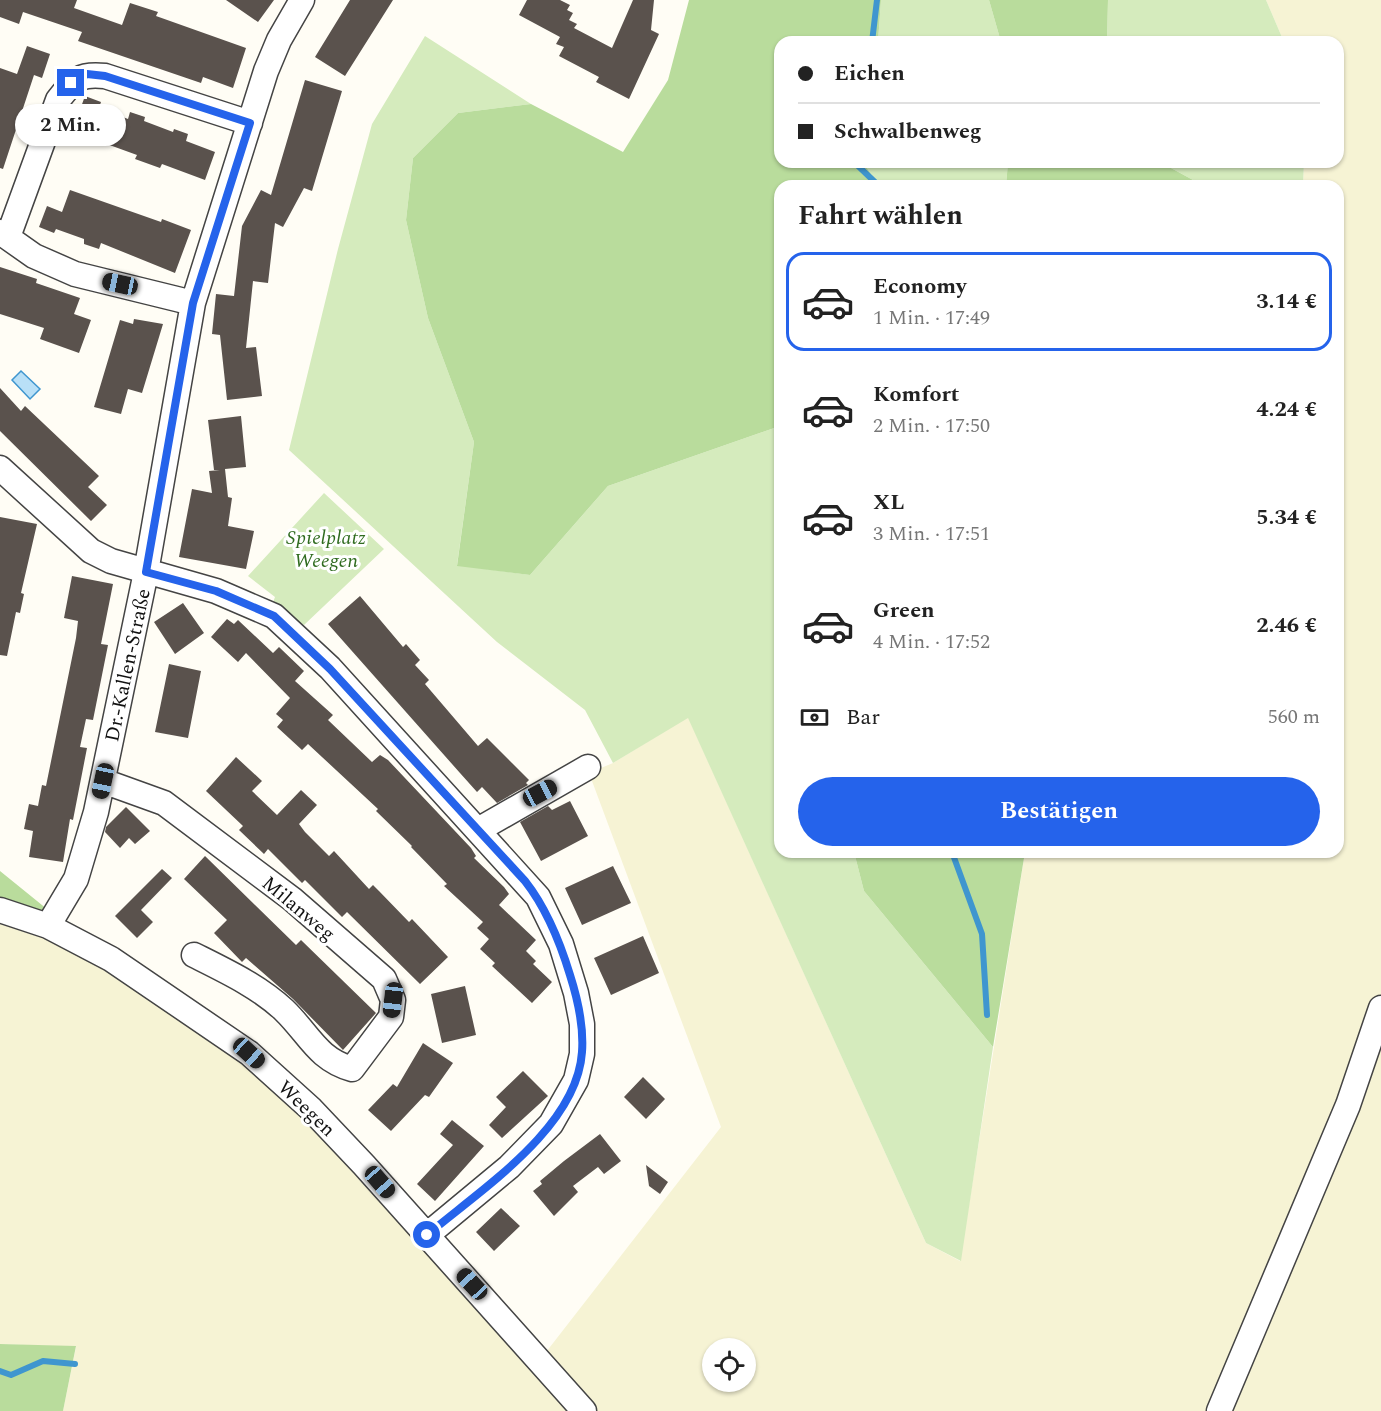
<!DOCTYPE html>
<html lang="de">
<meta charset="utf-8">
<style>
:root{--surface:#fff;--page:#f6f6f6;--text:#222;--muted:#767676;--line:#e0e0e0;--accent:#2563eb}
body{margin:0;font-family:Spectral,serif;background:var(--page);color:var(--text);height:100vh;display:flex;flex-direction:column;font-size:22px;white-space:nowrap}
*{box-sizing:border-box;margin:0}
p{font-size:20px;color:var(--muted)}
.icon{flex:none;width:33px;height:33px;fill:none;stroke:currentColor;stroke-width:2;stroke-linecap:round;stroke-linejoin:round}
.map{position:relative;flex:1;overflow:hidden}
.panel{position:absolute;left:774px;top:180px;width:570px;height:678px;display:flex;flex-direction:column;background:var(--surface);border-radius:18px;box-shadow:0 2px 4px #0004}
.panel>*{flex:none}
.banner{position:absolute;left:774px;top:36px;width:570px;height:132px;border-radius:18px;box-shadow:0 2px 4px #0004;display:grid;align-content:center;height:132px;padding:0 24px;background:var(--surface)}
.fabs{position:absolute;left:702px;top:1338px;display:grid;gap:12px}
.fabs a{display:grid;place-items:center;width:54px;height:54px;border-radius:50%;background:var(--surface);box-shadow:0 2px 4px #0004;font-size:30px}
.end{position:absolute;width:27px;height:27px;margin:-14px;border:8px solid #2563eb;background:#fff;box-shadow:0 0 0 3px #fff}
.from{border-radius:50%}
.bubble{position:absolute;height:42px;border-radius:21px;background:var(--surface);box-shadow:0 2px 4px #0004;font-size:20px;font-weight:700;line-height:42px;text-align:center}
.car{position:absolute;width:18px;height:36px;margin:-18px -9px;border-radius:8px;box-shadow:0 0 4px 2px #0007;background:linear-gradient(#222 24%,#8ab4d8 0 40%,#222 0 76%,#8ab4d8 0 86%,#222 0)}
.banner b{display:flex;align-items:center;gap:21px;height:57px;font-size:22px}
.banner b+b{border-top:2px solid var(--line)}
.banner i{width:15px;height:15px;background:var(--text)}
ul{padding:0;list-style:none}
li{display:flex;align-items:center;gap:18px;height:99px;margin:0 12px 9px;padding:0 12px;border:3px solid transparent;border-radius:18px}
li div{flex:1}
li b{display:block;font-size:22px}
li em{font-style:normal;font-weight:700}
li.selected{border-color:var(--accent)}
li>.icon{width:54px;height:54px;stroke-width:1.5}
h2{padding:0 24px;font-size:27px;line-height:72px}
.pay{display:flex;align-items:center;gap:15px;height:66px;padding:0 24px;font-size:22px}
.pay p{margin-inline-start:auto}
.action{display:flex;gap:12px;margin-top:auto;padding:12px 24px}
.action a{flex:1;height:69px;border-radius:36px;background:var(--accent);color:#fff;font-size:24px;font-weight:700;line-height:69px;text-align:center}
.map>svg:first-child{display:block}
.farmland{fill:#f6f3d4;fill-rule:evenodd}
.green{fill:#d5ebbd}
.forest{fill:#b9dc9c}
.water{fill:#b9e0f7;stroke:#3f96cf;stroke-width:1.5}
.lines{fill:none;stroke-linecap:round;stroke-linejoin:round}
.stream{stroke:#3f96cf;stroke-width:6}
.building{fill:#5a524d}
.minor-casing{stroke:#444;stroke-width:27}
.minor{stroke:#fff;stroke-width:24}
.route{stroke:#2563eb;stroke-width:8}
.labels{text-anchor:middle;stroke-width:6;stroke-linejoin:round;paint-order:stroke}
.park-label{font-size:20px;font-style:italic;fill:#2f6b1f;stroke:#fff}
.street-label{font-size:20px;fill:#111;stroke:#fff}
</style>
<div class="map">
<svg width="1381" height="1411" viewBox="0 0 1381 1411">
<rect width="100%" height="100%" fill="#fffdf5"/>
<!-- farmland -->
<path class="farmland" d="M1266,0h115v1411h-789l-49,-55 178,-229 -132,-354 24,-10 75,-46 238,526 34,18 65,-409h313v-666h-35l1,-24h34v-120h-54zM712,1348h34v34h-34z
M0,924l51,17 66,35 125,80 60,54 273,301h-512l13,-64 -76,-3z"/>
<!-- green -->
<path class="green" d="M881,0h108l12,42h-123z
M1108,0h158l18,42h-177z
M425,36l106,68 -73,9 -45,45 -7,62 22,98 46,124 -17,123 73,10 78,-89 172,-60v426h74l10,39 129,156 -32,214 -35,-18 -238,-525 -75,45 -28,-53 -88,-68 -208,-192 49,-201 34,-125z
M863,162h145l-2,24h-127z
M1160,162h144l-1,24h-99z
M324,493l60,56 -80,76 -32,-20 3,-8 -27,-21z"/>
<!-- forest -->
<path class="forest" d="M689,0h192l-3,42h-98v120h83l16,24h-99v240l-172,60 -78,89 -73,-9 17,-124 -46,-124 -22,-98 7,-62 45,-45 73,-9 92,48 45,-72z
M989,0h119l-1,42h-106z
M1008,162h152l44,24h-198z
M854,852h171l-32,195 -129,-156z
M0,871l58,47 -58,-18z
M0,1344l76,2 -13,65h-63z"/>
<!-- water -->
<path class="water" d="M21,371l19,18 -10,10 -18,-19z"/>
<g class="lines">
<!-- stream -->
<path class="stream" d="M872,42l5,-42
M854,162l25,24
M952,852l30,82 5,81
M0,1371l11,4 32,-14 32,3"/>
</g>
<!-- building -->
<path class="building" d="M0,0h77l-3,8 48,17 8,-22 28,9 -2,4 90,32 -13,40 -30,-11 -2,6 -123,-42 4,-9 -59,-20 -4,12 -19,-7z
M226,0h48l-16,22z
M350,0h43l-48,76 -30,-19z
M527,0h33l10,5 -3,5 6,3 -4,7 8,4 -3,4 38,20 21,-48h21l-3,30 8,4 -30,65 -33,-17 3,-5 -40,-21 5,-9 -8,-3 4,-7 -41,-22z
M27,46l23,8 -8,24 -8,-3 -31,94 -3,-1v-100l17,6z
M305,80l37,11 -30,100 -8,-3 -21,39 -8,-4 -7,60 -15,-2 -7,67 10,-1 6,49 -35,4 -7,-65 -8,-1 4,-40 18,2 8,-70 19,-36 10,5z
M85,96l16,6 -2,6 29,11 2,-7 15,5 -1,4 29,11 1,-3 14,5 -2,7 29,11 -10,28 -43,-16 -2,4 -25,-9 2,-4 -44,-16 4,-13 -20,-8z
M70,190l91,32 1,-3 29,11 -16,43 -74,-30 -2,6 -15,-5v-5l-28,-10 -2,4 -15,-6 8,-21 15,6z
M0,267l37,12 -1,4 44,15 -6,16 17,6 -12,33 -39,-14 4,-11 -44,-14z
M134,319l29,5 -21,69 -14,-4 -7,25 -27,-7 26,-87 13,4z
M0,388l21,23 4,-5 74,70 -11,11 19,18 -16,16 -91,-90z
M241,416l5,51 -21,2 3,28 4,1 -4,28 26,5 -8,38 -67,-12 13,-68 20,4 -3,-22 11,-1h-6l-6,-50z
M0,517l37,7 -16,69 3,1 -4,19 -4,-1 -9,44 -7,-1z
M72,576l41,8 -12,60 7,1 -15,75 -7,-1 -6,28 7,1 -14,72 -3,-1 -7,43 -34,-5 4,-26 -9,-2 5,-25 9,2 4,-21 4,1 30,-148 2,-17 -14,-3z
M360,596l43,51 3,-3 14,16 -5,5 14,15 -4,4 53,62 9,-8 42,42 -3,3 2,2 -31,18 -15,-16 -5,5 -17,-19 -132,-149z
M183,603l21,30 -29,21 -21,-32z
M227,619l7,5 4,-4 35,33 6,-6 25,24 -9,10 38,34 -5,5 44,42 8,-7 8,5 83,88 5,8 -2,2 30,29 5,7 -10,11 37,35 -10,11 10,10 -3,3 19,18 -20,21 -40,-37 3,-3 -15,-14 9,-10 -12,-11 6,-6 -39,-36 3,-2 -36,-37 1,-1 -36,-35 2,-2 -70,-65 -6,6 -25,-23 6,-7 -7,-6 14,-16 -44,-45 -8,9 -27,-25z
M169,664l32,7 -13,67 -33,-6z
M236,757l26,24 -10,10 25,24 24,-25 16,15 -18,19 6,8 24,24 5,-5 35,38 4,-4 6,6 30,31 3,-3 36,38 -28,27 -73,-72 -5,5 -37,-37 -3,3 -34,-34 -4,5 -25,-24 4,-4 -37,-35z
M570,801l18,35 -47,25 -21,-39 28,-16 4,4z
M126,807l24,24 -15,13 -6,-6 -9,10 -15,-16 1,-5z
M205,856l91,89 5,-5 75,73 -33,37 -50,-51 -47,-41 -4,4 -28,-29 13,-13 -43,-41z
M613,866l18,37 -49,22 -17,-37z
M162,869l10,9 -31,32 12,12 -16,16 -22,-22z
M643,936l16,37 -48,22 -17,-37z
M465,986l11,49 -34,8 -11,-49z
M423,1043l30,20 -24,34 -4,-2 -34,36 -23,-21 25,-26 4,3z
M523,1071l25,25 -46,42 -13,-13 17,-18 -10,-10z
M643,1077l22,22 -19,20 -22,-22z
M452,1120l32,26 -49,55 -18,-17 36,-39 -13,-11z
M600,1134l21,27 -17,13 -6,-7 -25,19 5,6 -24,24 -21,-25 9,-7 -2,-3 24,-20z
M646,1165l22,17 -8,12 -11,-8z
M501,1208l19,18 -26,25 -18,-19z"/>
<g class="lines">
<defs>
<path id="minor" d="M0,232l34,24 41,18 118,29
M8,237l50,-137c16,-20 21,-27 47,-24l145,47
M0,468l91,83 20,10 105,30 58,25 56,52 208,229 23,47 15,49 6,31v30l-6,26 -25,44 -42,43 -82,68
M103,781l61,22 128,96 92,80 9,21 -2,17 -39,52c-35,-10 -43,-35 -68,-59 -26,-24 -58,-39 -90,-55
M478,830l110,-63
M0,910l48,16 63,33 138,94 62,56 53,56 220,246
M48,926l28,-47 20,-67 50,-240 47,-269 73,-232 13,-31 23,-40
M1219,1411l129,-306 33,-97"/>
</defs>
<!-- minor casing -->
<use href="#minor" class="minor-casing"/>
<!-- minor -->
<use href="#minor" class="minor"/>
</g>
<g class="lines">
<!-- route -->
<path class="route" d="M71,83l16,-9 18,2 145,47 -57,180 -47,269 70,19 58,25 56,53 195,212c22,28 35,61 45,94 8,25 14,50 12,77 -5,76 -102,138 -155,183"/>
</g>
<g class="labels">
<!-- park labels -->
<g class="park-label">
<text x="326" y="544">Spielplatz<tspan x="326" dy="23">Weegen</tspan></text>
</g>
<!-- street labels -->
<g class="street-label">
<text transform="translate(127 665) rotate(-78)" y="7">Dr.-Kallen-Straße</text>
<text transform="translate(299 908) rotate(40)" y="7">Milanweg</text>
<text transform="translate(307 1108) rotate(44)" y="7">Weegen</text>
</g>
</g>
</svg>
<div class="fabs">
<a><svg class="icon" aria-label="locate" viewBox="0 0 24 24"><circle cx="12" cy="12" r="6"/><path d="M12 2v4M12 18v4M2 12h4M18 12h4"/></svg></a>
</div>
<i class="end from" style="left:427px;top:1235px"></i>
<i class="end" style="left:71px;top:83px"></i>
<div class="bubble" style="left:15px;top:104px;width:111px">2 Min.</div>
<i class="car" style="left:120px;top:284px;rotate:282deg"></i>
<i class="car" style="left:103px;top:781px;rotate:192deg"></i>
<i class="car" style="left:540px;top:793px;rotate:62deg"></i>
<i class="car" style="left:393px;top:1000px;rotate:187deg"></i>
<i class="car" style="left:249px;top:1053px;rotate:132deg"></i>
<i class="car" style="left:380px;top:1182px;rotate:139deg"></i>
<i class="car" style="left:472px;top:1284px;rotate:317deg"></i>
<div class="banner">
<b><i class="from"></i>Eichen</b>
<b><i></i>Schwalbenweg</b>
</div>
<section class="panel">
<h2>Fahrt wählen</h2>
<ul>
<li class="selected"><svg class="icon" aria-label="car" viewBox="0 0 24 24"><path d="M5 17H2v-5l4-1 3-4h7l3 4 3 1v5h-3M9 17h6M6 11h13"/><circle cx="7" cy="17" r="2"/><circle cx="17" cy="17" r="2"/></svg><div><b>Economy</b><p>1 Min. · 17:49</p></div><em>3.14 €</em></li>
<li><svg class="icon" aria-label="car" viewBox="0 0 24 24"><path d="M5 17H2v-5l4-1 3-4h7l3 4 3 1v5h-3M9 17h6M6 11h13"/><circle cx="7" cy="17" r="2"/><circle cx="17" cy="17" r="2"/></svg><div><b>Komfort</b><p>2 Min. · 17:50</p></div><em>4.24 €</em></li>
<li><svg class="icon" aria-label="car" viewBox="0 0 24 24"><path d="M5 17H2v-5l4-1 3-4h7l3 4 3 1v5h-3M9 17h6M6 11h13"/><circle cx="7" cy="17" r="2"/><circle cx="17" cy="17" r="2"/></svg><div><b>XL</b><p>3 Min. · 17:51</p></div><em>5.34 €</em></li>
<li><svg class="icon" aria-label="car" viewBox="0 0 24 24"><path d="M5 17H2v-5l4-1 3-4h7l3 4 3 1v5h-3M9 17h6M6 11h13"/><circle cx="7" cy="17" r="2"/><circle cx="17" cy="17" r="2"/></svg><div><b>Green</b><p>4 Min. · 17:52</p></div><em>2.46 €</em></li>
</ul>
<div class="pay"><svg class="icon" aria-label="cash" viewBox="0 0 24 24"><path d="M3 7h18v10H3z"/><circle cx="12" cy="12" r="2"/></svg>Bar<p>560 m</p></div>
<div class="action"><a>Bestätigen</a></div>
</section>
</div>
